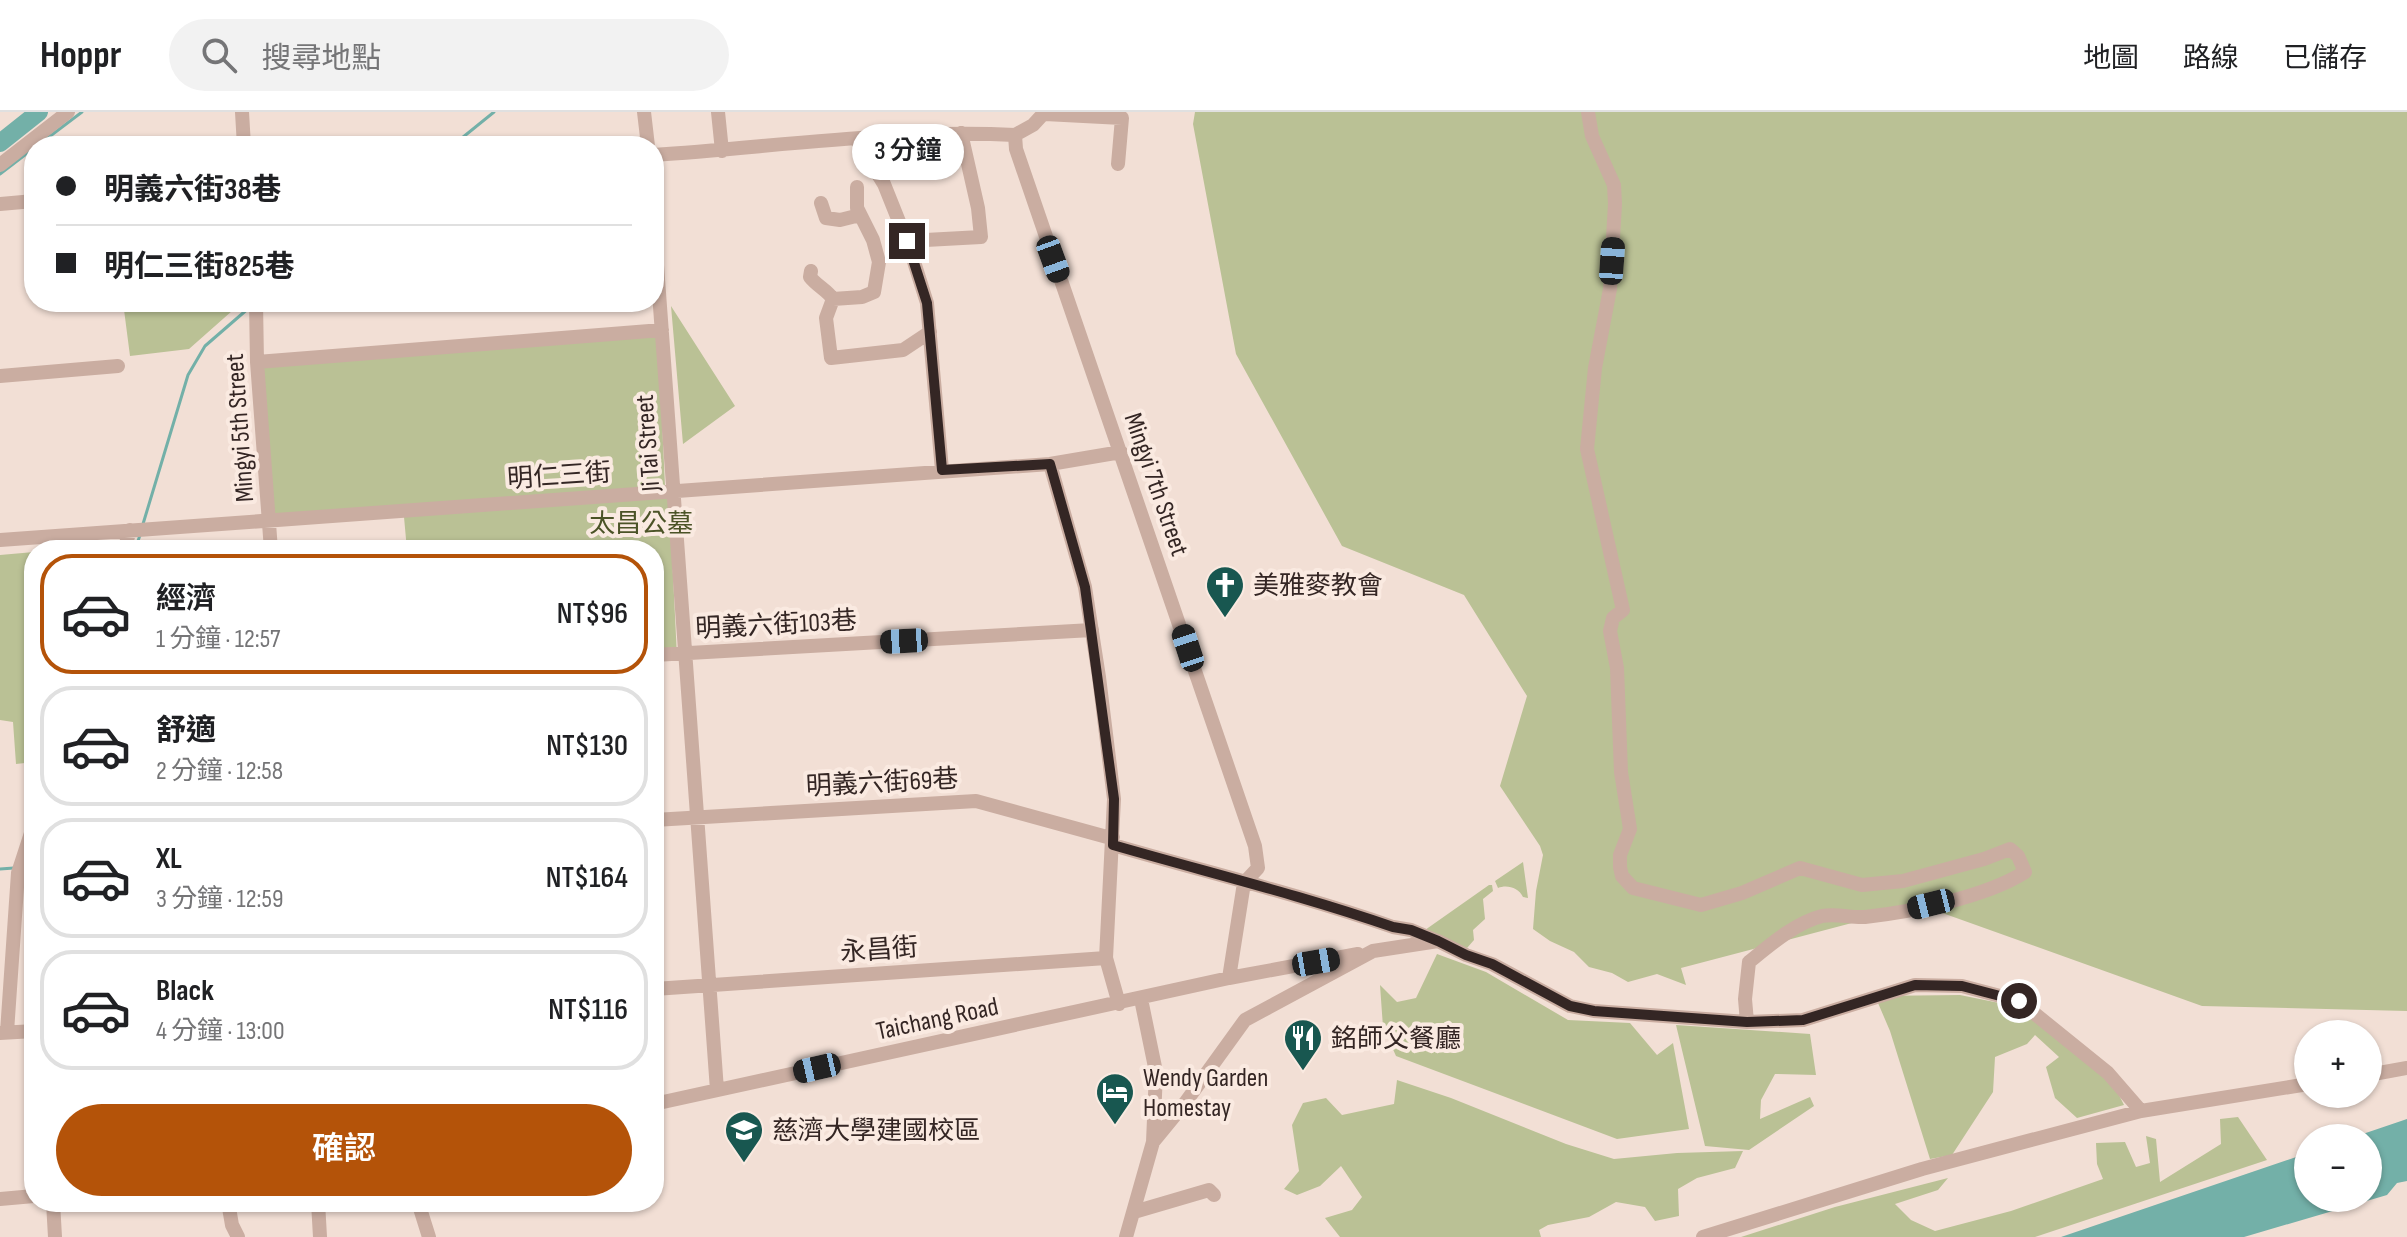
<!DOCTYPE html>
<html lang="zh-TW">
<meta charset="utf-8">
<style>
:root{--surface:#fff;--page:#f2f2f2;--text:#202124;--muted:#757577;--line:#e0e0e0;--accent:#b45309}
body{margin:0;font-family:"Sofia Sans Condensed","Noto Sans TC",sans-serif;background:var(--page);color:var(--text);height:100vh;display:flex;flex-direction:column;font-size:30px;white-space:nowrap}
*{box-sizing:border-box;margin:0}
p{font-size:26px;color:var(--muted)}
.icon{flex:none;width:44px;height:44px;fill:none;stroke:currentColor;stroke-width:2;stroke-linecap:round;stroke-linejoin:round}
.map{position:relative;flex:1;overflow:hidden}
.side{position:absolute;left:24px;top:428px;width:640px;height:672px;display:flex;flex-direction:column;background:var(--surface);border-radius:32px;box-shadow:0 2px 6px #0004}
.side>*{flex:none}
.guide{position:absolute;left:24px;top:24px;width:640px;height:176px;border-radius:32px;box-shadow:0 2px 6px #0004;display:grid;align-content:center;height:176px;padding:0 32px;background:var(--surface)}
.tools{position:absolute;left:2294px;top:908px;display:grid;gap:16px}
.tools a{display:grid;place-items:center;width:88px;height:88px;border-radius:50%;background:var(--surface);box-shadow:0 2px 6px #0004;font-size:40px}
.end{position:absolute;width:36px;height:36px;margin:-18px;border:10px solid #342624;background:#fff;box-shadow:0 0 0 4px #fff}
.from{border-radius:50%}
.bubble{position:absolute;height:56px;border-radius:28px;background:var(--surface);box-shadow:0 2px 6px #0004;font-size:26px;font-weight:600;line-height:56px;text-align:center}
.car{position:absolute;width:24px;height:48px;margin:-24px -12px;border-radius:10px;box-shadow:0 0 6px 2px #0007;background:linear-gradient(#222 24%,#8ab4d8 0 40%,#222 0 76%,#8ab4d8 0 86%,#222 0)}
.guide b{display:flex;align-items:center;gap:28px;height:76px;font-size:30px}
.guide b+b{border-top:2px solid var(--line)}
.guide i{width:20px;height:20px;background:var(--text)}
ul{padding:14px 0 0;list-style:none}
li{display:flex;align-items:center;gap:24px;height:120px;margin:0 16px 12px;padding:0 16px;border:4px solid var(--line);border-radius:32px}
li div{flex:1}
li b{display:block;font-size:30px}
li em{font-style:normal;font-weight:600}
li.selected{border-color:var(--accent)}
li>.icon{width:72px;height:72px;stroke-width:1.5}
.button{display:flex;gap:16px;margin-top:auto;padding:16px 32px}
.button a{flex:1;height:92px;border-radius:48px;background:var(--accent);color:#fff;font-size:32px;font-weight:600;line-height:92px;text-align:center}
header{display:flex;align-items:center;gap:48px;box-sizing:border-box;height:112px;padding:0 40px;background:var(--surface);border-bottom:2px solid var(--line)}
header strong{font-size:38px}
nav{display:flex;gap:44px;margin-inline-start:auto;font-size:28px}
.search{width:560px;height:72px;background:var(--page);display:flex;align-items:center;gap:20px;box-sizing:border-box;padding:0 28px;border-radius:44px;color:var(--muted);font-size:30px}
.map>svg:first-child{display:block}
.green{fill:#bac195}
.water{fill:#73b0a8}
.lines{fill:none;stroke-linecap:round;stroke-linejoin:round}
.stream{stroke:#73b0a8;stroke-width:3}
.river{stroke:#73b0a8;stroke-width:18}
.minor{stroke:#caada1;stroke-width:14}
.route{stroke:#342624;stroke-width:10}
.labels{text-anchor:middle;stroke-width:8;stroke-linejoin:round;paint-order:stroke}
.street-label{font-size:26px;fill:#342624;stroke:#faeae1}
.park-label{font-size:26px;fill:#4b5327;stroke:#faeae1}
.poi-label{font-size:26px;fill:#342624;stroke:#faeae1;text-anchor:start}
</style>
<header>
<strong>Hoppr</strong>
<div class="search"><svg class="icon" aria-label="search" viewBox="0 0 24 24"><circle cx="10" cy="10" r="6"/><path d="M15 15l6 6"/></svg>搜尋地點</div>
<nav><a>地圖</a><a>路線</a><a>已儲存</a></nav>
</header>
<div class="map">
<svg width="2407" height="1125" viewBox="0 0 2407 1125">
<rect width="100%" height="100%" fill="#f2dfd5"/>
<!-- green -->
<path class="green" d="M1195,0h1212v899l-205,-5 -282,-101 -239,63 5,17 -29,-11 -29,8 -16,-9 -23,-6 -15,-15 -24,-11 -17,-12 3,-38 7,-36 -3,-9 -40,-60 27,-90 -63,-101 -122,-49 -106,-192 -43,-230z
M123,190h118v1l-52,46 -59,7z
M671,194l64,100 -52,38z
M658,222l7,152 -392,32 -13,-153z
M669,381l8,164 -23,2v-109h-247l-3,-33z
M34,440v202h-6l-3,9 -9,1 -3,-42 -13,-2v-165z
M1523,750l5,36 -5,-1c-4,-9 -16,-13 -25,-9l-3,-7z
M1489,773h3l1,6 -10,8 2,20 -12,11 1,10 -7,8 -42,-18z
M1437,842l49,18 82,48 62,3 27,32 16,-12 16,86 -72,10 -221,-83 -13,-29 -3,-42 17,17 19,-4z
M1960,883l54,11 94,67 16,32 -47,13 -22,-20 -9,-31 13,-10 -24,-22 -8,9 -32,13 -2,35 -41,63 -22,4 -40,-128 -15,-35z
M1676,913l134,9 6,41 -41,-1 -14,26 -1,19 50,-22 4,9 -65,44 -44,-4z
M1397,968l54,18 115,46 48,15 63,-6 66,-2 -8,17 -38,10 -19,11 1,27 -24,5 -10,-14 -29,-5 -27,15 -41,8 -9,5 2,7h-201l-15,-19 27,-8 10,-13 -21,-31 -21,20 -23,9 -13,-6 15,-18 -7,-46 11,-22 23,-5 16,17 52,-11z
M2238,1005l29,43 -232,77h-294l94,-30 113,-29 -10,12 -43,14 16,16 24,11 76,-20 92,-32 -6,-15 -1,-21 29,-1 11,25 14,-4 -4,-27 10,3 4,43 61,-38 -1,-25z"/>
<!-- water -->
<path class="water" d="M2407,1007v62l-10,2 -10,12 -143,42h-183l247,-84v45h60v-60h-17z"/>
<g class="lines">
<!-- stream -->
<path class="stream" d="M37,34l45,-34
M452,34l42,-34
M0,62l34,-26
M143,412l45,-149 17,-29 45,-39
M135,438l5,-15
M0,757l14,-1"/>
<!-- river -->
<path class="river" d="M0,31l39,-31"/>
<!-- minor -->
<path class="minor" d="M242,0l2,34
M644,0l4,34
M718,0l4,39
M1045,0l-12,13 -18,10 1,14 239,697 3,22 -14,15 -15,95
M1588,0l4,24 22,49 1,19 -5,85 -15,79 -8,81 36,161 -10,8 -3,13 7,37 4,104 9,57 -10,26v12l2,9 11,12 68,17 41,-12 58,-25 62,17 41,-4 81,-22 26,-10 8,7 7,16c-39,25 -114,40 -160,45 -14,1 -29,-4 -43,-1 -27,7 -52,29 -73,46l-4,37 2,23
M1045,2l77,4 -4,46
M857,28l27,44 26,65 17,54 15,167
M654,43c120,-8 240,-26 361,-20
M0,53l68,-53
M821,91l5,15 14,2 20,-5
M0,92l34,-3
M654,112l63,866
M907,129l74,-4 -3,-29 -17,-75
M811,159l-1,6c7,9 17,13 23,22l-7,19 5,40 72,-8 27,-18
M833,187l29,-2 12,-5 5,-30 -6,-22 -16,-32v-21
M256,190l1,60 14,188
M257,250l405,-32
M0,264l118,-10
M1050,352l35,123 14,90 15,122 -8,159 13,46
M0,428l1050,-76 71,-12
M124,438l6,-20
M654,543l438,-25
M654,708l322,-19 131,36h6
M1113,733c93,27 188,50 280,82l18,3 26,11
M654,877l452,-31
M7,920l11,-159 16,-49
M0,921l34,-2
M2368,963l39,-7
M654,992l575,-126 129,-24
M1153,1030l32,-39 60,-83 128,-69 65,-10 28,14 26,9 78,42 24,5 153,11 56,-2 112,-35 47,1 57,15 89,72 33,38
M0,1087l34,-3
M53,1090l2,35
M228,1090l4,23 6,12
M318,1090l2,35
M418,1090l11,35
M1134,1100l75,-22 5,5
M1126,1125l27,-95 3,-70 -15,-73
M1703,1125l219,-68 219,-58 167,-27"/>
</g>
<g class="lines">
<!-- route -->
<path class="route" d="M907,129l20,62 15,167 108,-6 35,123 29,212 -1,46c93,27 188,50 280,82l18,3 27,11 28,14 26,9 78,42 24,5 153,11 56,-2 112,-35 47,1 57,15"/>
</g>
<!-- icons -->
<defs>
<symbol id="church-pin" viewBox="-11 -11 22 30"><path d="M0 17L-7.5 6A9.5 9.5 0 1 1 7.5 6Z" fill="#185750" stroke="#faeae1"/><path d="M-1.2-6h2.4v3.5h3.3v2.4h-3.3V6h-2.4V-.1h-3.3v-2.4h3.3Z" fill="#fff"/></symbol>
<symbol id="restaurant-pin" viewBox="-11 -11 22 30"><path d="M0 17L-7.5 6A9.5 9.5 0 1 1 7.5 6Z" fill="#185750" stroke="#faeae1"/><path d="M-5-6h1v4h1v-4h1v4h1v-4h1v5L-1.5 .5V6h-2V.5L-5-1ZM5-6V6H3V1.5H1.5Q1.5-4 5-6Z" fill="#fff"/></symbol>
<symbol id="hotel-pin" viewBox="-11 -11 22 30"><path d="M0 17L-7.5 6A9.5 9.5 0 1 1 7.5 6Z" fill="#185750" stroke="#faeae1"/><path d="M-6-4.5h1.5V1H6V5H4.5V3h-9V5H-6ZM-4 0a1.8 1.8 0 1 1 3.6 0ZM.5 0V-2.5h3Q6-2.5 6 0Z" fill="#fff"/></symbol>
<symbol id="university-pin" viewBox="-11 -11 22 30"><path d="M0 17L-7.5 6A9.5 9.5 0 1 1 7.5 6Z" fill="#185750" stroke="#faeae1"/><path d="M0-5L7-2L0 1L-7-2ZM-4 1L0 2.5L4 1V4Q0 6-4 4Z" fill="#fff"/></symbol>
</defs>
<g fill-rule="evenodd">
<use href="#church-pin" x="1203" y="451" width="44" height="60"/>
<use href="#restaurant-pin" x="1281" y="904" width="44" height="60"/>
<use href="#hotel-pin" x="1093" y="958" width="44" height="60"/>
<use href="#university-pin" x="722" y="996" width="44" height="60"/>
</g>
<g class="labels">
<!-- street labels -->
<g class="street-label">
<text transform="translate(239 316) rotate(-94)" y="9">Mingyi 5th Street</text>
<text transform="translate(647 331) rotate(-94)" y="9">Ji Tai Street</text>
<text transform="translate(559 363) rotate(-4)" y="9">明仁三街</text>
<text transform="translate(1157 372) rotate(71)" y="9">Mingyi 7th Street</text>
<text transform="translate(776 512) rotate(-3)" y="9">明義六街103巷</text>
<text transform="translate(882 670) rotate(-3)" y="9">明義六街69巷</text>
<text transform="translate(879 837) rotate(-4)" y="9">永昌街</text>
<text transform="translate(937 906) rotate(-12)" y="9">Taichang Road</text>
</g>
<!-- park labels -->
<g class="park-label">
<text x="641" y="420">太昌公墓</text>
</g>
<!-- poi labels -->
<g class="poi-label">
<text x="1253" y="482">美雅麥教會</text>
<text x="1331" y="935">銘師父餐廳</text>
<text x="1143" y="974">Wendy Garden<tspan x="1143" dy="30">Homestay</tspan></text>
<text x="772" y="1027">慈濟大學建國校區</text>
</g>
</g>
</svg>
<div class="tools">
<a>+</a>
<a>−</a>
</div>
<i class="end from" style="left:2019px;top:889px"></i>
<i class="end" style="left:907px;top:129px"></i>
<div class="bubble" style="left:852px;top:12px;width:112px">3 分鐘</div>
<i class="car" style="left:1053px;top:147px;rotate:160deg"></i>
<i class="car" style="left:1612px;top:149px;rotate:4deg"></i>
<i class="car" style="left:904px;top:529px;rotate:267deg"></i>
<i class="car" style="left:1188px;top:536px;rotate:342deg"></i>
<i class="car" style="left:1931px;top:792px;rotate:256deg"></i>
<i class="car" style="left:1316px;top:850px;rotate:80deg"></i>
<i class="car" style="left:817px;top:956px;rotate:257deg"></i>
<div class="guide">
<b><i class="from"></i>明義六街38巷</b>
<b><i></i>明仁三街825巷</b>
</div>
<section class="side">
<ul>
<li class="selected"><svg class="icon" aria-label="car" viewBox="0 0 24 24"><path d="M5 17H2v-5l4-1 3-4h7l3 4 3 1v5h-3M9 17h6M6 11h13"/><circle cx="7" cy="17" r="2"/><circle cx="17" cy="17" r="2"/></svg><div><b>經濟</b><p>1 分鐘 · 12:57</p></div><em>NT$96</em></li>
<li><svg class="icon" aria-label="car" viewBox="0 0 24 24"><path d="M5 17H2v-5l4-1 3-4h7l3 4 3 1v5h-3M9 17h6M6 11h13"/><circle cx="7" cy="17" r="2"/><circle cx="17" cy="17" r="2"/></svg><div><b>舒適</b><p>2 分鐘 · 12:58</p></div><em>NT$130</em></li>
<li><svg class="icon" aria-label="car" viewBox="0 0 24 24"><path d="M5 17H2v-5l4-1 3-4h7l3 4 3 1v5h-3M9 17h6M6 11h13"/><circle cx="7" cy="17" r="2"/><circle cx="17" cy="17" r="2"/></svg><div><b>XL</b><p>3 分鐘 · 12:59</p></div><em>NT$164</em></li>
<li><svg class="icon" aria-label="car" viewBox="0 0 24 24"><path d="M5 17H2v-5l4-1 3-4h7l3 4 3 1v5h-3M9 17h6M6 11h13"/><circle cx="7" cy="17" r="2"/><circle cx="17" cy="17" r="2"/></svg><div><b>Black</b><p>4 分鐘 · 13:00</p></div><em>NT$116</em></li>
</ul>
<div class="button"><a>確認</a></div>
</section>
</div>
